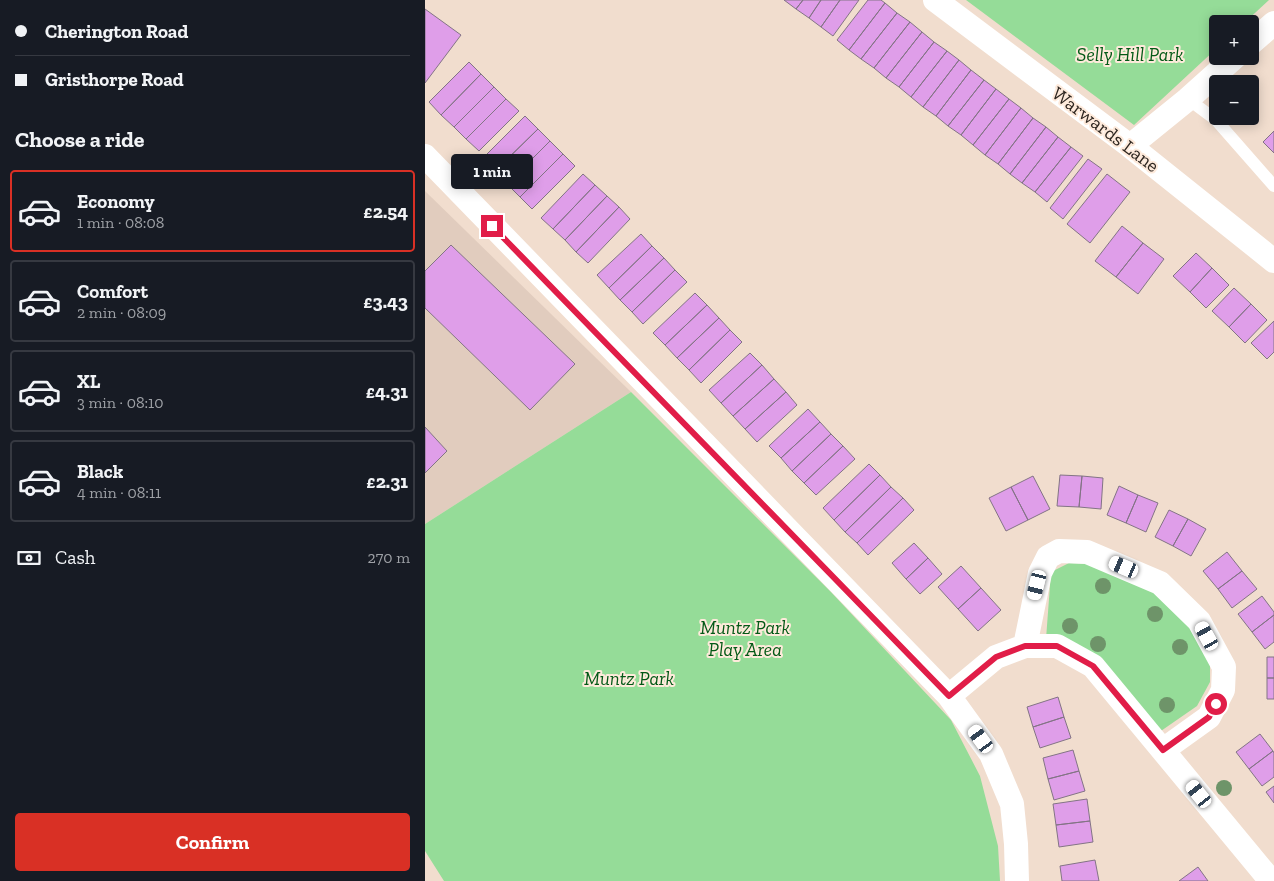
<!DOCTYPE html>
<meta charset="utf-8">
<style>
:root{--surface:#171b24;--page:#20242c;--text:#f1f3f6;--muted:#9ea1a6;--line:#363941;--accent:#d93025}
body{margin:0;font-family:"Zilla Slab",serif;background:var(--page);color:var(--text);height:100vh;display:flex;flex-direction:column;font-size:19px;white-space:nowrap}
*{box-sizing:border-box;margin:0}
p{font-size:16px;color:var(--muted)}
.icon{flex:none;width:28px;height:28px;fill:none;stroke:currentColor;stroke-width:2;stroke-linecap:round;stroke-linejoin:round}
.map{position:relative;flex:1;overflow:hidden}
.side{display:flex;flex-direction:column;background:var(--surface);width:425px}
.side>*{flex:none}
.banner{display:grid;align-content:center;height:110px;padding:0 15px;background:var(--surface)}
.tools{position:absolute;left:784px;top:15px;display:grid;gap:10px}
.tools a{display:grid;place-items:center;width:50px;height:50px;border-radius:5px;background:var(--surface);box-shadow:0 2px 12px #0003;font-size:25px}
.end{position:absolute;width:22px;height:22px;margin:-11px;border:6px solid #e11d48;background:#fff;box-shadow:0 0 0 2px #fff}
.from{border-radius:50%}
.bubble{position:absolute;height:35px;border-radius:5px;background:var(--surface);box-shadow:0 2px 12px #0003;font-size:16px;font-weight:700;line-height:35px;text-align:center}
.car{position:absolute;width:15px;height:30px;margin:-15px -8px;border-radius:6px;box-shadow:0 0 4px 1px #0007;background:linear-gradient(#fff 24%,#345 0 40%,#fff 0 76%,#345 0 86%,#fff 0)}
.banner b{display:flex;align-items:center;gap:18px;height:48px;font-size:19px}
.banner b+b{border-top:1px solid var(--line)}
.banner i{width:12px;height:12px;background:var(--text)}
ul{padding:0;list-style:none}
li{display:flex;align-items:center;gap:15px;height:82px;margin:0 10px 8px;padding:0 5px;border:2px solid var(--line);border-radius:5px}
li div{flex:1}
li b{display:block;font-size:19px}
li em{font-style:normal;font-weight:700}
li.current{border-color:var(--accent)}
li>.icon{width:45px;height:45px;stroke-width:1.5}
h2{padding:0 15px;font-size:22px;line-height:60px}
.pay{display:flex;align-items:center;gap:12px;height:55px;padding:0 15px;font-size:19px}
.pay p{margin-inline-start:auto}
.action{display:flex;gap:10px;margin-top:auto;padding:10px 15px}
.action a{flex:1;height:58px;border-radius:5px;background:var(--accent);color:#fff;font-size:20px;font-weight:700;line-height:58px;text-align:center}
main{display:flex;flex:1;min-height:0}
.map>svg:first-child{display:block}
.education{fill:#e1ccbe}
.green{fill:#95dc98}
.building{fill:#df9ee9;stroke:#837485}
.lines{fill:none;stroke-linecap:round;stroke-linejoin:round}
.lane{stroke:#fff;stroke-width:12}
.street{stroke:#fff;stroke-width:24}
.tree{fill:#6e9469}
.route{stroke:#e11d48;stroke-width:6}
.labels{text-anchor:middle;stroke-width:4;stroke-linejoin:round;paint-order:stroke}
.park-label{font-size:19px;font-style:italic;fill:#035916;stroke:#feeadb}
.street-label{font-size:19px;fill:#2e2620;stroke:#feeadb}
</style>
<main>
<section class="side">
<div class="banner">
<b><i class="from"></i>Cherington Road</b>
<b><i></i>Gristhorpe Road</b>
</div>
<h2>Choose a ride</h2>
<ul>
<li class="current"><svg class="icon" aria-label="car" viewBox="0 0 24 24"><path d="M5 17H2v-5l4-1 3-4h7l3 4 3 1v5h-3M9 17h6M6 11h13"/><circle cx="7" cy="17" r="2"/><circle cx="17" cy="17" r="2"/></svg><div><b>Economy</b><p>1 min · 08:08</p></div><em>£2.54</em></li>
<li><svg class="icon" aria-label="car" viewBox="0 0 24 24"><path d="M5 17H2v-5l4-1 3-4h7l3 4 3 1v5h-3M9 17h6M6 11h13"/><circle cx="7" cy="17" r="2"/><circle cx="17" cy="17" r="2"/></svg><div><b>Comfort</b><p>2 min · 08:09</p></div><em>£3.43</em></li>
<li><svg class="icon" aria-label="car" viewBox="0 0 24 24"><path d="M5 17H2v-5l4-1 3-4h7l3 4 3 1v5h-3M9 17h6M6 11h13"/><circle cx="7" cy="17" r="2"/><circle cx="17" cy="17" r="2"/></svg><div><b>XL</b><p>3 min · 08:10</p></div><em>£4.31</em></li>
<li><svg class="icon" aria-label="car" viewBox="0 0 24 24"><path d="M5 17H2v-5l4-1 3-4h7l3 4 3 1v5h-3M9 17h6M6 11h13"/><circle cx="7" cy="17" r="2"/><circle cx="17" cy="17" r="2"/></svg><div><b>Black</b><p>4 min · 08:11</p></div><em>£2.31</em></li>
</ul>
<div class="pay"><svg class="icon" aria-label="cash" viewBox="0 0 24 24"><path d="M3 7h18v10H3z"/><circle cx="12" cy="12" r="2"/></svg>Cash<p>270 m</p></div>
<div class="action"><a>Confirm</a></div>
</section>
<div class="map">
<svg width="849" height="881" viewBox="0 0 849 881">
<rect width="100%" height="100%" fill="#f1ddce"/>
<!-- education -->
<path class="education" d="M0,191l206,201 -206,132z"/>
<!-- green -->
<path class="green" d="M541,0h303l-26,24h-26v24l-83,77z
M206,392l200,200 120,128 29,56 18,70 2,35h-556l-19,-30v-327z
M644,563l24,1 63,27 33,32 21,39v20l-13,24 -39,27 -112,-94 5,-67z"/>
<!-- building -->
<path class="building" d="M359,0h19l-7,9z
M378,0h18l-12,18 -13,-9z
M396,0h19l-19,27 -12,-9z
M415,0h19l-26,36 -12,-9z
M443,0h13l4,3 -36,47 -12,-10z
M460,3l12,10 -36,46 -12,-9z
M0,9l36,26 -36,48z
M472,13l13,9 -36,46 -13,-9z
M485,22l12,10 -36,46 -12,-10z
M497,32l12,10 -35,45 -13,-9z
M509,42l13,9 -36,46 -12,-10z
M522,51l12,9 -36,47 -12,-10z
M534,60l12,10 -35,46 -13,-9z
M44,62l12,12 -40,41 -12,-13z
M546,70l13,10 -36,46 -12,-10z
M56,74l13,13 -40,40 -13,-12z
M559,80l12,9 -35,46 -13,-9z
M69,87l12,12 -40,40 -12,-12z
M571,89l13,10 -36,46 -12,-10z
M81,99l13,12 -40,40 -13,-12z
M584,99l12,9 -36,47 -12,-10z
M596,108l12,10 -35,46 -13,-9z
M100,116l13,13 -44,43 -12,-13z
M608,118l13,9 -36,47 -12,-10z
M621,127l12,10 -36,46 -12,-9z
M113,129l12,12 -43,43 -13,-12z
M849,131v22l-11,-11z
M633,137l13,10 -36,45 -13,-9z
M125,141l13,13 -43,43 -13,-13z
M646,147l12,9 -36,46 -12,-10z
M138,154l12,12 -43,43 -12,-12z
M663,159l14,10 -39,50 -13,-11z
M158,174l12,11 -42,44 -12,-11z
M682,174l23,18 -40,51 -23,-19z
M170,185l12,11 -42,44 -12,-11z
M182,196l12,11 -43,45 -11,-12z
M194,207l11,12 -42,44 -12,-11z
M697,226l21,17 -27,34 -21,-16z
M216,234l11,12 -43,42 -12,-13z
M718,243l21,16 -26,35 -22,-17z
M26,245l124,119 -45,46 -105,-102v-37z
M227,246l12,12 -44,42 -11,-12z
M771,253l16,15 -22,24 -17,-16z
M239,258l11,12 -43,42 -12,-12z
M787,268l17,17 -23,23 -16,-16z
M250,270l12,12 -44,42 -11,-12z
M809,288l17,16 -22,23 -17,-16z
M270,293l12,12 -42,40 -12,-12z
M826,304l16,16 -22,23 -16,-16z
M282,305l12,13 -42,40 -12,-13z
M294,318l11,12 -41,40 -12,-12z
M849,321v31l-7,7 -16,-16z
M305,330l12,12 -41,41 -12,-13z
M325,353l12,12 -41,38 -12,-13z
M337,365l12,14 -41,37 -12,-13z
M349,379l12,13 -41,37 -12,-13z
M361,392l11,13 -40,37 -12,-13z
M383,409l12,13 -39,36 -12,-12z
M395,422l11,12 -39,37 -11,-13z
M0,427l22,24 -22,22z
M406,434l12,12 -39,37 -12,-12z
M418,446l12,13 -39,36 -12,-12z
M444,464l11,11 -46,45 -11,-12z
M455,475l11,12 -46,45 -11,-12z
M635,475l22,1 -3,31 -22,-1z
M608,476l17,33 -22,11 -17,-33z
M657,476l21,2 -2,31 -22,-2z
M694,486l19,9 -12,28 -19,-8z
M466,487l12,11 -46,45 -12,-11z
M586,487l17,33 -22,11 -17,-33z
M713,495l20,8 -12,29 -20,-9z
M478,498l11,12 -46,45 -11,-12z
M744,510l19,9 -15,27 -18,-9z
M763,519l18,10 -15,27 -18,-10z
M489,543l14,15 -22,21 -14,-16z
M802,552l15,19 -24,18 -15,-18z
M503,558l14,16 -22,20 -14,-15z
M536,566l20,22 -23,21 -20,-22z
M817,571l15,18 -25,19 -14,-19z
M556,588l20,22 -23,21 -20,-22z
M837,596l12,16v3l-22,17 -14,-18z
M849,615v27l-9,7 -13,-17z
M842,657h7v21h-7z
M842,678h7v21h-7z
M633,697l6,20 -31,10 -6,-20z
M639,717l7,21 -31,10 -7,-21z
M835,734l13,17 -24,18 -13,-17z
M648,750l6,21 -31,8 -5,-21z
M848,751l1,2v24l-12,9 -13,-17z
M654,771l6,20 -31,9 -6,-21z
M849,786v17l-8,-11z
M662,799l3,22 -34,4 -3,-21z
M665,821l3,21 -34,5 -3,-22z
M670,860l4,21h-37l-2,-15z
M773,867l10,14h-29z"/>
<g class="lines">
<!-- lane -->
<path class="lane" d="M763,99l28,21 58,66"/>
<!-- street -->
<path class="street" d="M510,0l195,146 144,115
M825,44l24,-21
M705,146l58,-47 48,-43
M0,156l524,540 42,58 21,50 4,40 1,37
M600,646l15,-73 8,-16 11,-6 28,1 73,31 39,38 25,46 -1,23 -14,27 -46,33
M524,696l47,-39 29,-11h32l36,20 178,215"/>
</g>
<!-- trees -->
<g class="tree">
<circle cx="678" cy="586" r="8"/>
<circle cx="730" cy="614" r="8"/>
<circle cx="645" cy="626" r="8"/>
<circle cx="673" cy="644" r="8"/>
<circle cx="755" cy="647" r="8"/>
<circle cx="742" cy="705" r="8"/>
<circle cx="799" cy="788" r="8"/>
</g>
<g class="lines">
<!-- route -->
<path class="route" d="M67,226l457,470 47,-39 29,-11h32l36,20 70,84 46,-33 7,-13"/>
</g>
<g class="labels">
<!-- park labels -->
<g class="park-label">
<text x="705" y="61">Selly Hill Park</text>
<text x="320" y="634">Muntz Park<tspan x="320" dy="22">Play Area</tspan></text>
<text x="204" y="685">Muntz Park</text>
</g>
<!-- street labels -->
<g class="street-label">
<text transform="translate(681 129) rotate(37)" y="7">Warwards Lane</text>
</g>
</g>
</svg>
<div class="tools">
<a>+</a>
<a>−</a>
</div>
<i class="end from" style="left:791px;top:704px"></i>
<i class="end" style="left:67px;top:226px"></i>
<div class="bubble" style="left:26px;top:154px;width:82px">1 min</div>
<i class="car" style="left:699px;top:567px;rotate:293deg"></i>
<i class="car" style="left:612px;top:585px;rotate:194deg"></i>
<i class="car" style="left:782px;top:636px;rotate:331deg"></i>
<i class="car" style="left:556px;top:739px;rotate:324deg"></i>
<i class="car" style="left:774px;top:794px;rotate:321deg"></i>
</div>
</main>
